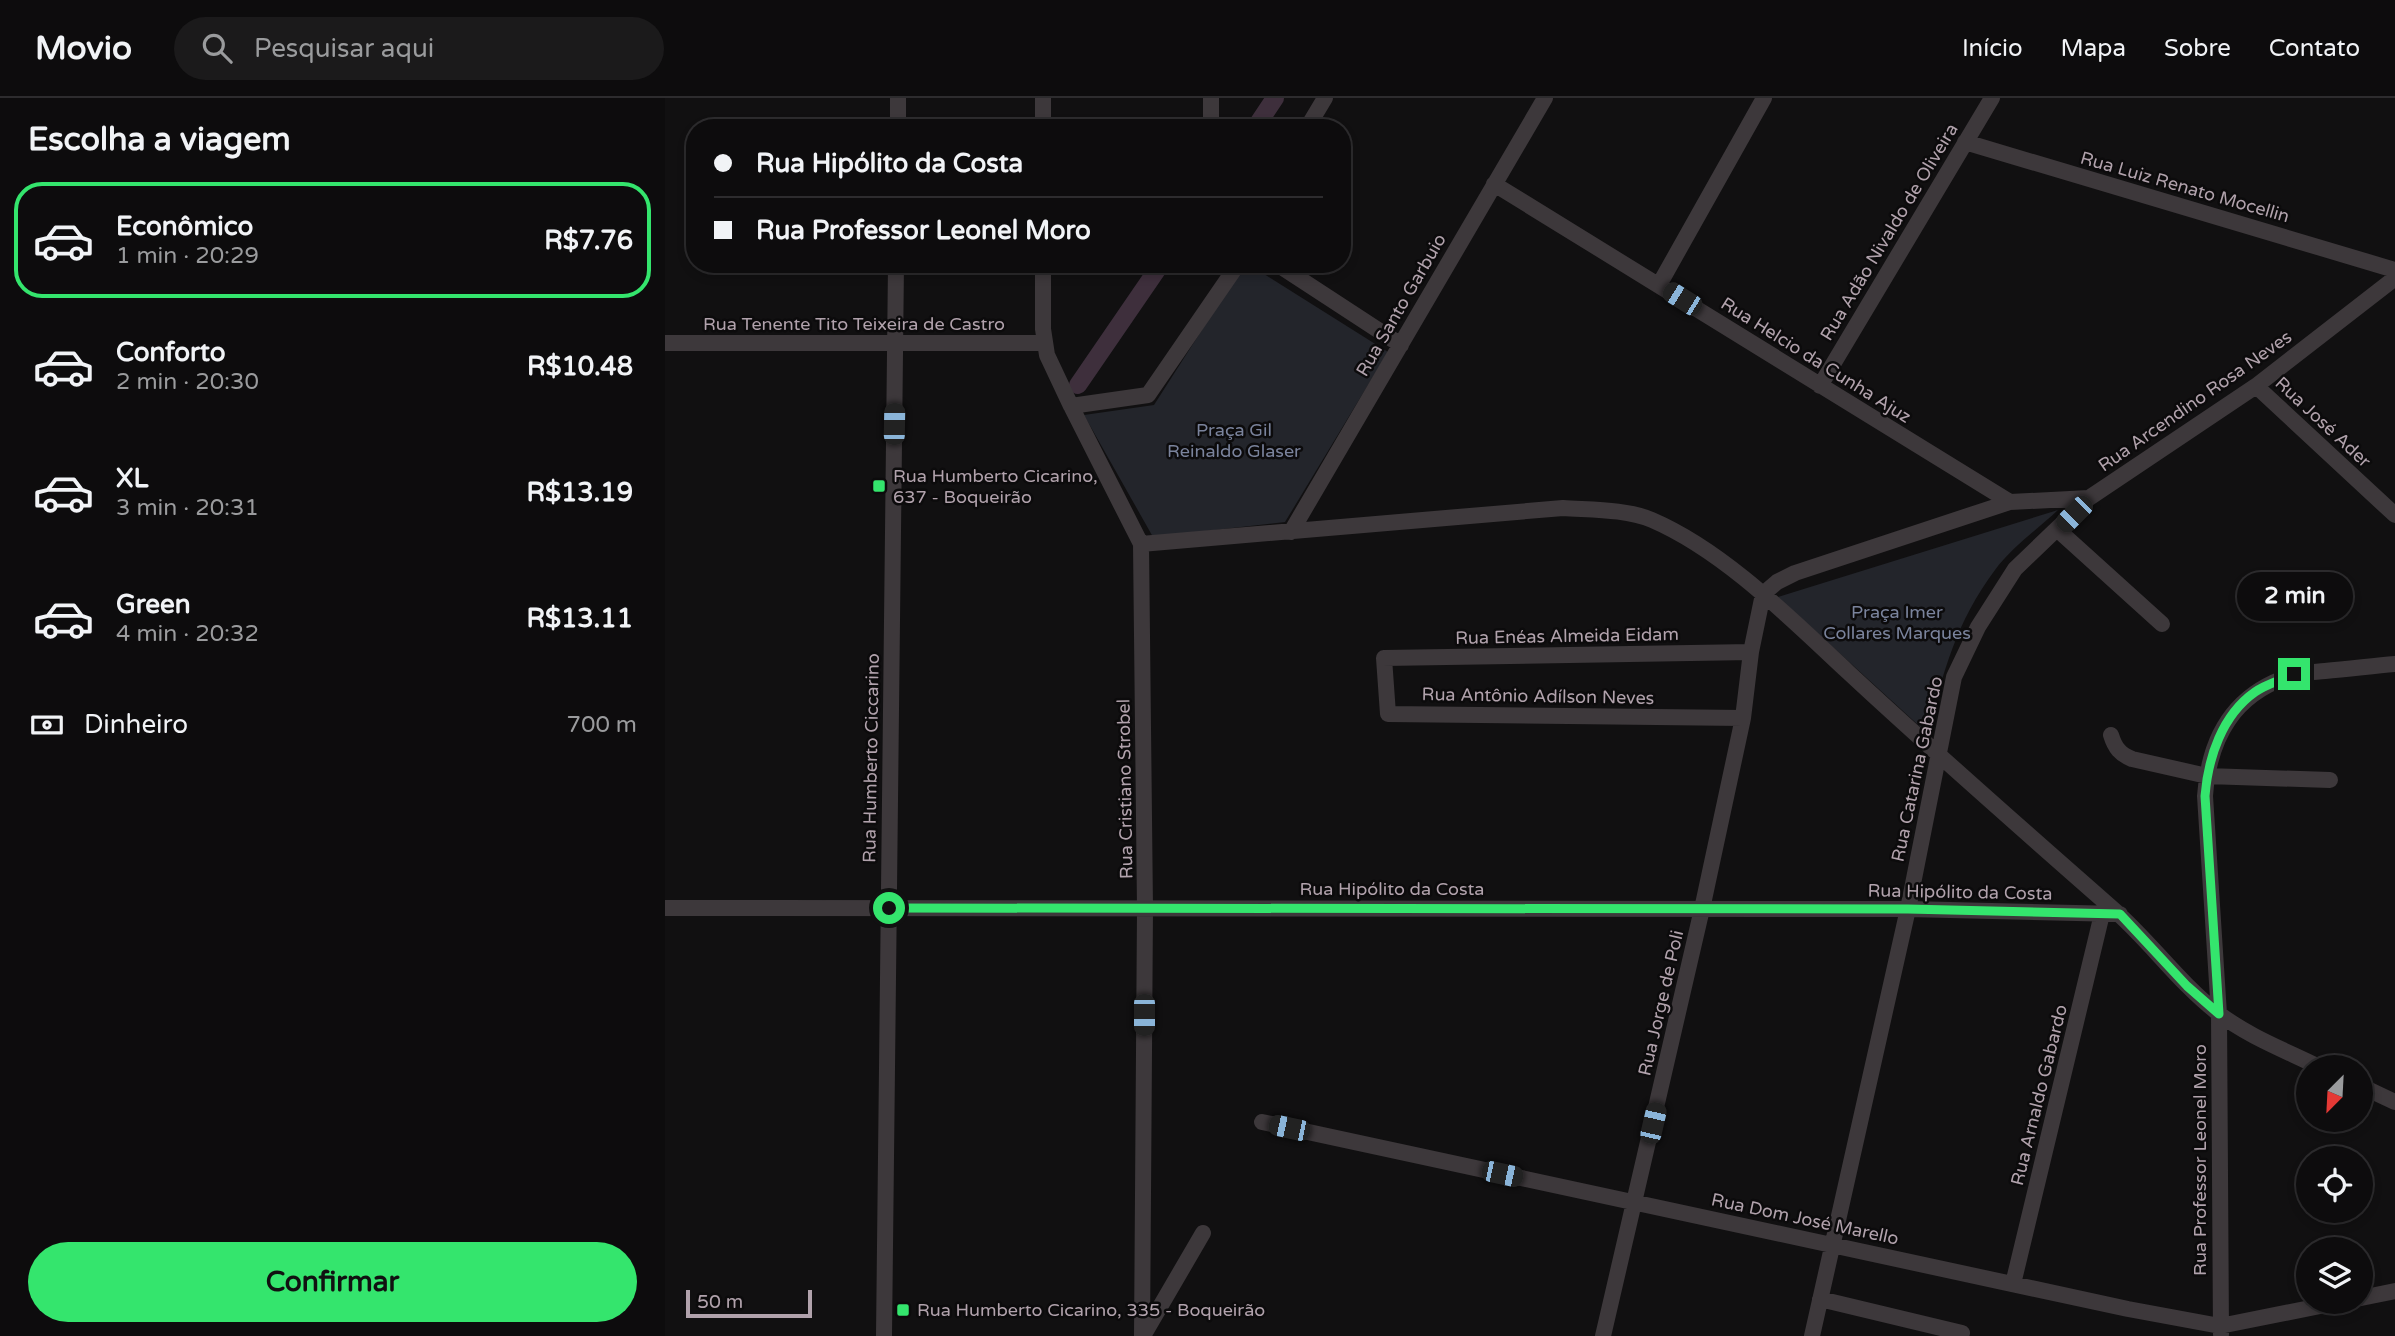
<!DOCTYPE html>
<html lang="pt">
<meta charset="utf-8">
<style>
:root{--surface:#0d0c0d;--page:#1b1a1b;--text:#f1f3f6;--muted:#9a9b9d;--line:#2d2c2e;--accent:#34e56d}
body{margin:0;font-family:"Varela Round",sans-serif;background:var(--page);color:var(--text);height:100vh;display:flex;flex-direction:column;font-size:26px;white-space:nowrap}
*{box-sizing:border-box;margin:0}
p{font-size:23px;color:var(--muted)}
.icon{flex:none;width:38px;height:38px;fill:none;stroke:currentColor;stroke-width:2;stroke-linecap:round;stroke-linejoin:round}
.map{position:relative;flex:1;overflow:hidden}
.side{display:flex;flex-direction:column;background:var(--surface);width:665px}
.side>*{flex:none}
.banner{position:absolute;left:21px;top:21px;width:665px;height:154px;border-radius:28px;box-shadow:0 4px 10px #0003,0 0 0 2px var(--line);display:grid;align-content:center;height:154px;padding:0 28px;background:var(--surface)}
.needle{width:46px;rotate:204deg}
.tools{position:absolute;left:1631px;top:957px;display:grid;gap:14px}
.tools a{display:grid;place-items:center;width:77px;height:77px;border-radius:50%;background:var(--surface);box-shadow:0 4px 10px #0003,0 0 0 2px var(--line);font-size:35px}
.scale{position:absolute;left:21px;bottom:18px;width:126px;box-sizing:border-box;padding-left:7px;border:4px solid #b1a2ac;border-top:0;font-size:19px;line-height:24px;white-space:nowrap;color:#b1a2ac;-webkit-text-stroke:5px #0c0b0c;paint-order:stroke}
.end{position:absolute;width:32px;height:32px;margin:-16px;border:9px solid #34e56d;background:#111;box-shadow:0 0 0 4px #111}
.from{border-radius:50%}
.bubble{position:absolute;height:49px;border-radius:24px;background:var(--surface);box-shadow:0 4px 10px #0003,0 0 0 2px var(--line);font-size:23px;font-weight:800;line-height:49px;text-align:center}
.car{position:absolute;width:21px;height:42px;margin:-21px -10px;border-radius:9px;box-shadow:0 0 5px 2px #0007;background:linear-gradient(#222 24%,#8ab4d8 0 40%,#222 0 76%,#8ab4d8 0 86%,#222 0)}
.banner b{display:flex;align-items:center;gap:24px;height:66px;font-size:26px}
.banner b+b{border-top:2px solid var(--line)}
.banner i{width:18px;height:18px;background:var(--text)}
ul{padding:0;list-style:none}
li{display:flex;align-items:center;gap:21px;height:116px;margin:0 14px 10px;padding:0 14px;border:4px solid transparent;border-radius:28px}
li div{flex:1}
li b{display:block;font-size:26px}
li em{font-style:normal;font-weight:800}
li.on{border-color:var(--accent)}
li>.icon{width:63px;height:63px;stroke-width:1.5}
h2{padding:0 28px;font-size:32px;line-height:84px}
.pay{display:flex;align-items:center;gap:18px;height:77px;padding:0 28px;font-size:26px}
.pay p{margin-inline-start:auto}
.cta{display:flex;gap:14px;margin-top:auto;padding:14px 28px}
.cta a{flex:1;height:80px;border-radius:42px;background:var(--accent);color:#111;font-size:28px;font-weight:800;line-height:80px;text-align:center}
header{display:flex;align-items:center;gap:42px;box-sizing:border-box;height:98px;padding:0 35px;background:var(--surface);border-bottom:2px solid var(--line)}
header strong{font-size:33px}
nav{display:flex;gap:38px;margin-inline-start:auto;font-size:24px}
.search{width:490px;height:63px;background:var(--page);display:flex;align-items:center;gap:18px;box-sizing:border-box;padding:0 24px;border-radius:38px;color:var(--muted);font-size:26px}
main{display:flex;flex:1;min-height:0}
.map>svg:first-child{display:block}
.green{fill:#23252b}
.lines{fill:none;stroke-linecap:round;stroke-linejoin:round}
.canal{stroke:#3e2f3c;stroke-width:18}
.minor{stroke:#3d383b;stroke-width:16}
.route{stroke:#34e56d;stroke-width:9}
.poi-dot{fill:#34e56d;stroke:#0c0b0c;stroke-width:2.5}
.labels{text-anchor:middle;stroke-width:5;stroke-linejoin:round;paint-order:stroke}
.street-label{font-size:18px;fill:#b1a2ac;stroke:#0c0b0c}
.park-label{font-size:18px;fill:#7a839c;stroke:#0c0b0c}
.poi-label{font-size:18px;fill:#b1a2ac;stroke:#0c0b0c;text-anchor:start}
</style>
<header>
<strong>Movio</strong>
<div class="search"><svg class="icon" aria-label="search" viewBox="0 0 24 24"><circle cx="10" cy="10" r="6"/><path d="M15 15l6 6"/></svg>Pesquisar aqui</div>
<nav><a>Início</a><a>Mapa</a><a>Sobre</a><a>Contato</a></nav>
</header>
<main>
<section class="side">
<h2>Escolha a viagem</h2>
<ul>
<li class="on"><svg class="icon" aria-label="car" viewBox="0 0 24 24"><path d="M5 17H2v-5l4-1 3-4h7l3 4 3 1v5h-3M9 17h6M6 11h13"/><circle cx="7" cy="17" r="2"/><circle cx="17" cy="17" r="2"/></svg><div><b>Econômico</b><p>1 min · 20:29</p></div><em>R$7.76</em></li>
<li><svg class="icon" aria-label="car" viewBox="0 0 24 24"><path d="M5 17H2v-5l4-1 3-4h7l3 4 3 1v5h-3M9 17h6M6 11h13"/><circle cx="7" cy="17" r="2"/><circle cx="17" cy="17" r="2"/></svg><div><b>Conforto</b><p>2 min · 20:30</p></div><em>R$10.48</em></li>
<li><svg class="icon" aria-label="car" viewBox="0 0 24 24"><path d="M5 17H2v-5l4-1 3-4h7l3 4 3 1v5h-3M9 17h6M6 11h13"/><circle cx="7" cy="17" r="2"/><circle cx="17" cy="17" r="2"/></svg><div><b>XL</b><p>3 min · 20:31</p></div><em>R$13.19</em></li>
<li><svg class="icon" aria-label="car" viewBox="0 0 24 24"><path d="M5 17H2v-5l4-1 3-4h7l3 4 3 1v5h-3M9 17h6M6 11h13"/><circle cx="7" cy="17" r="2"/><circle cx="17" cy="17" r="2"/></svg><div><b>Green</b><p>4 min · 20:32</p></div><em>R$13.11</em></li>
</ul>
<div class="pay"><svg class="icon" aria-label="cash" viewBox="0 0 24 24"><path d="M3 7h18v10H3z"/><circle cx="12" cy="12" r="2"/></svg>Dinheiro<p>700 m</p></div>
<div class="cta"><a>Confirmar</a></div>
</section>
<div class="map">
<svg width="1730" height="1238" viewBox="0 0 1730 1238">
<rect width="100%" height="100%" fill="#111011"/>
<!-- green -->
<path class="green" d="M579,166h4l140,88 -103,170 -132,15 -69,-122 70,-10z
M1393,412c-20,19 -46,37 -63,60 -39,52 -51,101 -68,163l-149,-136z"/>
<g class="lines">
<!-- canal -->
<path class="canal" d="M590,30l20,-30
M413,287l83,-121"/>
<!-- minor -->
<path class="minor" d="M233,30v-30
M378,30v-30
M546,30v-30
M642,30l18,-30
M1300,44l430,128
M829,86l516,318
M378,166v65l4,26 24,51 70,138 4,365 -3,427
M612,166l124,81
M994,187l105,-187
M0,245h379
M1155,288l172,-288
M1591,288l139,129
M406,308l77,-11 90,-131
M1393,432l104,94
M626,434l254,-434
M476,446l422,-36c28,2 63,1 89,12 72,31 139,99 196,152 87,81 176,159 265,237 37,32 66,74 105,104 31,24 69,38 103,55
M1078,620l-355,-4 -4,-56 367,-6
M1446,637c4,13 9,19 21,24l75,17 123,4
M0,810l1243,1 212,5
M1696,988l34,16
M597,1024l866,187 92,17 120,-24
M1348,1186l89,-370
M1696,1200l34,-7
M1155,1201l142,34
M1556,1236l-2,-320 -14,-218c4,-59 29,-103 88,-121 10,-3 22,-3 32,-4 24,-2 47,-5 70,-7
M219,1238l12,-1072
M478,1238l60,-103
M938,1238l99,-427 41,-191 8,-66 12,-58 14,-12 18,-9 215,-71 79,-4 167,-112 139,-108
M1147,1238l96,-427 46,-232 24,-50 37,-58 74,-71"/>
</g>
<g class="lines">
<!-- route -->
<path class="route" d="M224,810l1019,1 212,5 67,72 32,28 -14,-218c3,-38 17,-81 50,-104 11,-8 27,-12 39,-18"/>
</g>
<!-- markers -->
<g class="poi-dot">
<rect x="207" y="381" width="14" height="14" rx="3.5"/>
<rect x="231" y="1205" width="14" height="14" rx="3.5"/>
</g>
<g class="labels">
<!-- street labels -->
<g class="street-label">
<text transform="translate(1520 89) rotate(16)" y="6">Rua Luiz Renato Mocellin</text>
<text transform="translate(1224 134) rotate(-59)" y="6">Rua Adão Nivaldo de Oliveira</text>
<text transform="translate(736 207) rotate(-60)" y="6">Rua Santo Garbuio</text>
<text x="189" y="232">Rua Tenente Tito Teixeira de Castro</text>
<text transform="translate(1151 262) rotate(32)" y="6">Rua Helcio da Cunha Ajuz</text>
<text transform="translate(1530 303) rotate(-35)" y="6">Rua Arcendino Rosa Neves</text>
<text transform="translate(1658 324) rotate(43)" y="6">Rua José Ader</text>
<text transform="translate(902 538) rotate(-1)" y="6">Rua Enéas Almeida Eidam</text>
<text transform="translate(873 598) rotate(1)" y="6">Rua Antônio Adílson Neves</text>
<text transform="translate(206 660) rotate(-89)" y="6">Rua Humberto Ciccarino</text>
<text transform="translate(1252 671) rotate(-78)" y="6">Rua Catarina Gabardo</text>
<text transform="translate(460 691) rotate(-91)" y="6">Rua Cristiano Strobel</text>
<text x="727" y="797">Rua Hipólito da Costa</text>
<text transform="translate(1295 794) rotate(1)" y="6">Rua Hipólito da Costa</text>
<text transform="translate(996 905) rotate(-77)" y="6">Rua Jorge de Poli</text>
<text transform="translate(1374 997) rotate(-76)" y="6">Rua Arnaldo Gabardo</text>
<text transform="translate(1535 1062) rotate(-90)" y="6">Rua Professor Leonel Moro</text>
<text transform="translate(1140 1121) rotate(12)" y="6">Rua Dom José Marello</text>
</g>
<!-- park labels -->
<g class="park-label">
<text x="569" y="338">Praça Gil<tspan x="569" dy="21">Reinaldo Glaser</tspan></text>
<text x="1232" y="520">Praça Imer<tspan x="1232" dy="21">Collares Marques</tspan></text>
</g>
<!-- poi labels -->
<g class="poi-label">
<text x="228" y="384">Rua Humberto Cicarino,<tspan x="228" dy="21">637 - Boqueirão</tspan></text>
<text x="252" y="1218">Rua Humberto Cicarino, 335 - Boqueirão</text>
</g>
</g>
</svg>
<div class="tools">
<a><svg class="needle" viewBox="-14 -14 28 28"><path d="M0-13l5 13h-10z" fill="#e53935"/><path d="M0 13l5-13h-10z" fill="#9a9b9d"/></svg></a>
<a><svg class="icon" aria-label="locate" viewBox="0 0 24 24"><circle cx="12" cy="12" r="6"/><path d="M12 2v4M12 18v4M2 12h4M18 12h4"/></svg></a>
<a><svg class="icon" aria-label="layers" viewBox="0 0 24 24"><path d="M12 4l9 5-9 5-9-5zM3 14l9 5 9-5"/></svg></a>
</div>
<div class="scale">50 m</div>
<i class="end from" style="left:224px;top:810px"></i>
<i class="end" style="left:1629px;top:576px"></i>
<div class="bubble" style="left:1572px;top:474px;width:116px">2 min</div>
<i class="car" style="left:1017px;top:201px;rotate:302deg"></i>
<i class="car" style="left:229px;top:326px;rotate:1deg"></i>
<i class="car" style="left:1409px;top:416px;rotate:225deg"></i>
<i class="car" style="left:479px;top:917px;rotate:180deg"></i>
<i class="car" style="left:988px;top:1025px;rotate:13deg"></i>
<i class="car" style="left:624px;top:1030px;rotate:282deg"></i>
<i class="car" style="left:837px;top:1076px;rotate:102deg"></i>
<div class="banner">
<b><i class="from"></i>Rua Hipólito da Costa</b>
<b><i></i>Rua Professor Leonel Moro</b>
</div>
</div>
</main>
